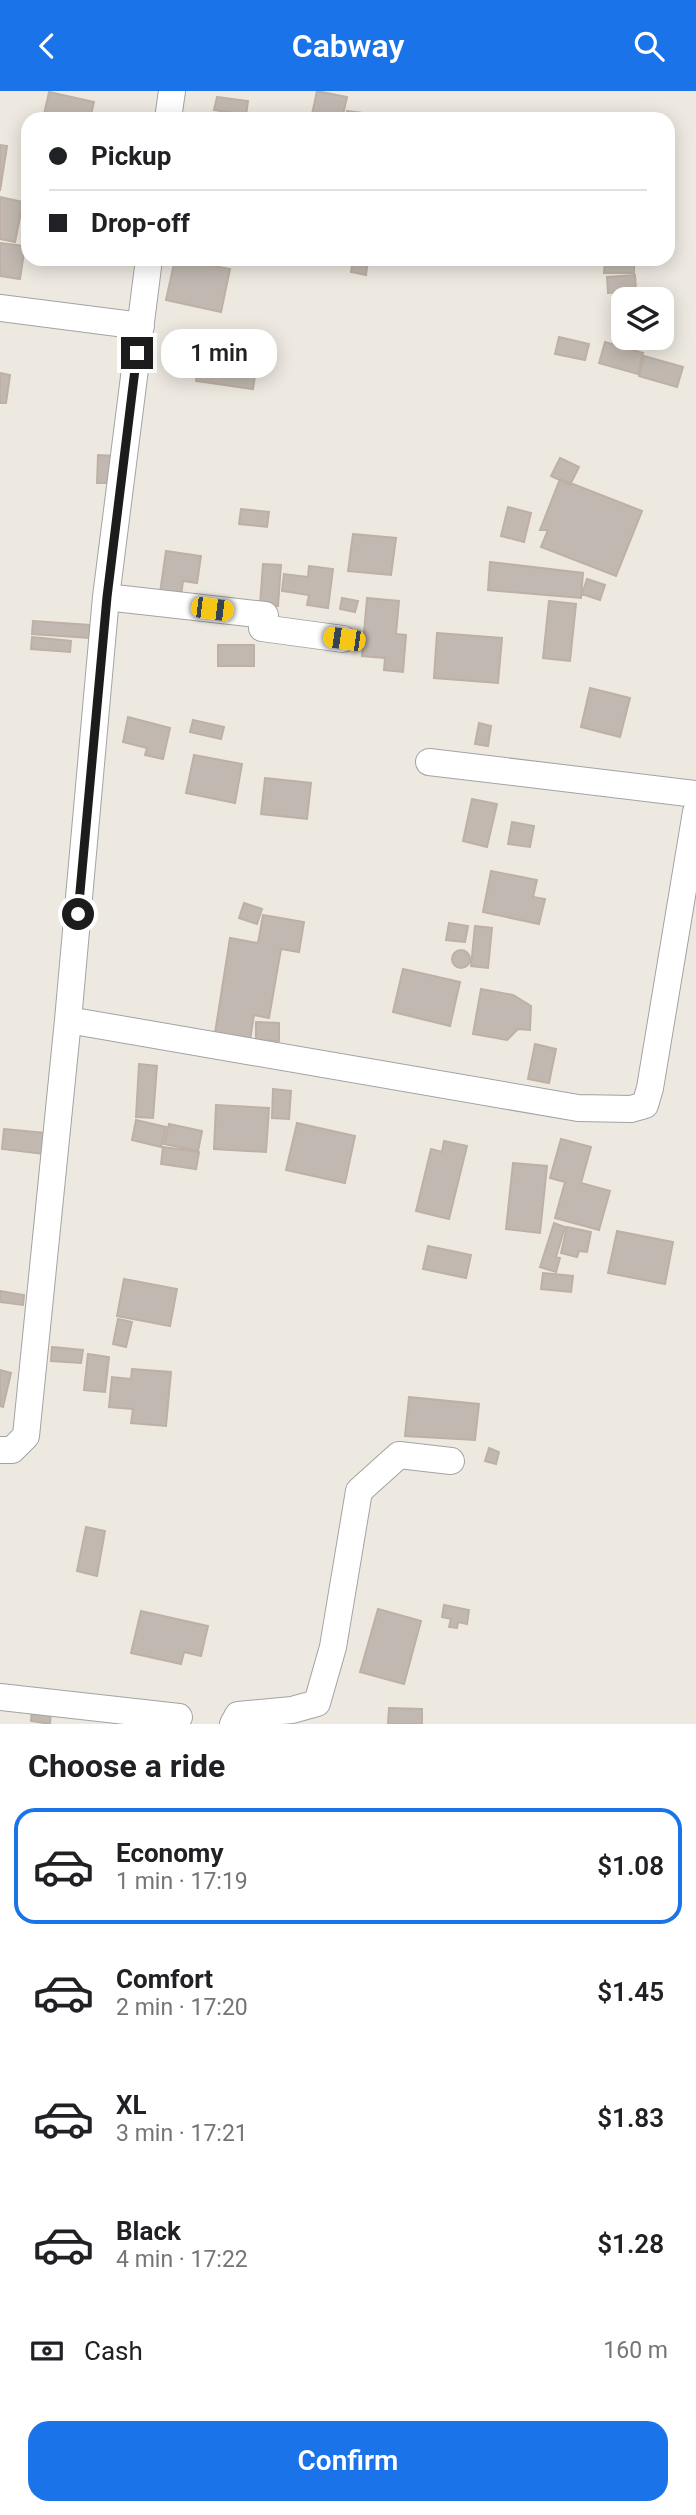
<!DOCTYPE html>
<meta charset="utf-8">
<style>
:root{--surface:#fff;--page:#f6f6f6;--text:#202124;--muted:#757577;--line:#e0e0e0;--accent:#1a73e8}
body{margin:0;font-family:Roboto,sans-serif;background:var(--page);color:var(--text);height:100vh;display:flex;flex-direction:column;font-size:26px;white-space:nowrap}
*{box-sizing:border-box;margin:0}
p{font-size:23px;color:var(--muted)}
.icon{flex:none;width:38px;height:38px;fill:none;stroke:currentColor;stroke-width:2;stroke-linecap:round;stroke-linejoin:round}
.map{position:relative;height:1633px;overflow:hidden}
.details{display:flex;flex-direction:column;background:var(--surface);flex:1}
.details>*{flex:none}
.banner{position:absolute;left:21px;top:21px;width:654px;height:154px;border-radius:21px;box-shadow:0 4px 18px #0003;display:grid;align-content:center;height:154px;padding:0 28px;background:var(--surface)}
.fabs{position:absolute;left:611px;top:196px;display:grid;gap:14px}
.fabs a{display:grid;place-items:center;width:63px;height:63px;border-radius:14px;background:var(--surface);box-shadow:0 4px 18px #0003;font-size:35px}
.end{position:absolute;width:32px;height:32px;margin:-16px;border:9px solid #1c1c1c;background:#fff;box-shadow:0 0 0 4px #fff}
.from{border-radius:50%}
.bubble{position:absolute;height:49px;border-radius:21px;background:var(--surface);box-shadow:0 4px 18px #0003;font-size:23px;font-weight:600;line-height:49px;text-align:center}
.car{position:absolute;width:21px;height:42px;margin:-21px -10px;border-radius:9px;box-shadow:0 0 5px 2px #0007;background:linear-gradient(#f5c518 24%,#345 0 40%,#f5c518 0 76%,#345 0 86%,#f5c518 0)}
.banner b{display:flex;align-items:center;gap:24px;height:66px;font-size:26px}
.banner b+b{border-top:2px solid var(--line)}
.banner i{width:18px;height:18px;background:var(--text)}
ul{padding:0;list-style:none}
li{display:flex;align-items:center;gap:21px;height:116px;margin:0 14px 10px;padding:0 14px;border:4px solid transparent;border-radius:21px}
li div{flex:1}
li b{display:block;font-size:26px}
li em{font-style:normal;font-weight:600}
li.selected{border-color:var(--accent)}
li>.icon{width:63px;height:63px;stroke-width:1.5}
h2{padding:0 28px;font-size:32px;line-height:84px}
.pay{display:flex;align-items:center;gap:18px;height:77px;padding:0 28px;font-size:26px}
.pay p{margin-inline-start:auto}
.action{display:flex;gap:14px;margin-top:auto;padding:14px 28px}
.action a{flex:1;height:80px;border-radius:21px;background:var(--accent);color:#fff;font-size:28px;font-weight:600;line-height:80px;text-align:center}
header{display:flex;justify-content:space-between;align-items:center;height:91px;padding:0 28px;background:var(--accent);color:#fff;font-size:32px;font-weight:600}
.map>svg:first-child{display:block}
.building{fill:#c1b9b1;stroke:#beb0a4;stroke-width:2}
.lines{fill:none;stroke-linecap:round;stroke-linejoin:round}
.minor-casing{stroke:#a3a3a3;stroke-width:28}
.minor{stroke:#fff;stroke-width:26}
.route{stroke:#1c1c1c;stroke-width:9}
</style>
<header><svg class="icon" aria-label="back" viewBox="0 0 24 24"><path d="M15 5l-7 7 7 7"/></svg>Cabway<svg class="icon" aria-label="search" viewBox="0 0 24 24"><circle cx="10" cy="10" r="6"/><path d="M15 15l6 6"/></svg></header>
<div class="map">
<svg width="696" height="1633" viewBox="0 0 696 1633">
<rect width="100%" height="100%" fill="#ede9e1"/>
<!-- building -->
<path class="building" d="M317,0l30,6 -5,22h-31z
M49,1l45,10 -4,17h-47z
M217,6l31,4 -2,14 -32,-5z
M347,20l47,6v2h-48z
M0,54l7,1 -7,45z
M0,106l23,5 -8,40 -15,-3z
M0,152l25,3 -5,33 -20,-3z
M175,168l55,10 -9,43 -55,-12z
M353,168h15l-2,16 -15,-3z
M605,171h29v11h-30z
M635,184l1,16 -28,2 -1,-16z
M203,242l57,9 -7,47 -57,-8z
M559,246l30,7 -4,16 -30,-6z
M605,251l38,11 -5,21 -39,-11z
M644,265l39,11 -6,20 -38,-11z
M0,282l10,2 -4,28h-6z
M98,364l17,1 -1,27h-17z
M560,367l19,9 -9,18 -19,-9z
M560,388l82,32 -26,65 -75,-29 7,-17h-8z
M508,416l23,6 -7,29 -23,-6z
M241,418l28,3 -2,15 -28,-3z
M353,443l43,4 -5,37 -43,-4z
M166,460l35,5 -4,27 -14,-2 -2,15 -21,-3z
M490,471l93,11 -2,25 -93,-8z
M263,473l18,1 -3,41 -18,-1z
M309,475l24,3 -5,39 -21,-3 2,-10 -27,-4 2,-17 24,3z
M587,488l18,6 -5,15 -18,-6z
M342,507l16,3 -3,11 -15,-3z
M367,507l32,3 -3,33 10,1 -3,37 -19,-2 1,-12 -23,-2z
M549,510l27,3 -6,57 -27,-3z
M33,530l57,4 -1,13 -57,-4z
M437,542l65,5 -4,45 -64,-5z
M32,546l39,4 -1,11 -39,-3z
M218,554h36v21h-36z
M590,597l40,10 -10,39 -39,-10z
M128,626l42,11 -7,31 -18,-4 2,-7 -24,-6z
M193,629l31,7 -3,12 -31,-7z
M479,632l12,3 -3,20 -13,-2z
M194,664l48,9 -7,39 -49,-10z
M265,687l46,5 -4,36 -46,-5z
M472,708l25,5 -10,43 -24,-6z
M512,731l22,4 -4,21 -22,-3z
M491,780l46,9 -4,17 12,2 -6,25 -56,-12z
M244,812l18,6 -5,15 -18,-6z
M263,824l41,7 -5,30 -18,-3 -12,69 -15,-3 -4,25 -35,-7 15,-95 28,5z
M449,832l19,3 -3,16 -19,-2z
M475,835l17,2 -4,40 -17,-2z
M452 868a9 9 0 1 1 18 0a9 9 0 1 1-18 0Z
M403,878l57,13 -10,44 -57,-14z
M481,898l32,6 18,11 -1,24 -12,-1 -11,11 -34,-6z
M256,931l23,1v18l-23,-1z
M535,953l21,5 -7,34 -21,-4z
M139,973l18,2 -4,52 -17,-1z
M273,998l18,2 -2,28 -17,-1z
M216,1014l53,3 -3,44 -52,-3z
M136,1029l30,7 -5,20 -29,-7z
M297,1032l58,13 -10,47 -59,-13z
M169,1033l33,7 -4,20 -34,-7z
M4,1038l41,4 -2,21 -41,-5z
M561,1048l30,8 -10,36 29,8 -11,39 -44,-12 10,-36 -15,-4z
M444,1050l23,5 -18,73 -33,-8 15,-62 11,3z
M163,1056l36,5 -3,17 -35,-5z
M513,1072l34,3 -7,67 -34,-4z
M554,1132l11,4 -9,30 4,1 -4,14 -16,-5z
M567,1136l24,5 -4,20 -8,-1 -2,6 -16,-4z
M617,1140l56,11 -8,42 -57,-11z
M428,1155l43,9 -5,23 -43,-9z
M543,1182l30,3 -2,16 -30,-3z
M124,1188l53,10 -7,37 -53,-10z
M0,1200l24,4 -1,10 -23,-3z
M118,1228l14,3 -6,25 -13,-3z
M52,1256l31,3 -2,13 -30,-2z
M88,1263l21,3 -4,35 -21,-2z
M132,1278l39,3 -5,54 -35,-3 2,-14 -24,-2 3,-30 19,2z
M0,1279l11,3 -8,34 -3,-1z
M409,1306l70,7 -4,36 -70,-4z
M489,1357l10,4 -3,12 -11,-3z
M86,1436l19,4 -8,45 -20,-5z
M444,1514l25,5 -2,14 -9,-2 -1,6 -8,-1 2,-8 -9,-2z
M378,1518l43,12 -17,63 -44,-12z
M141,1520l67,15 -7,30 -17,-4 -3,12 -50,-11z
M389,1617l33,1v15h-34z
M32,1619l19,2 -1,12 -19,-3z"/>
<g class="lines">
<defs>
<path id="minor" d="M168,28l4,-28
M0,217l141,18
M106,506l159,18 -3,13 81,11
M429,671l267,32
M68,929l510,88 53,1 14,-4 5,-17 46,-276
M0,1359h12l14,-14 42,-416 38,-423 43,-338
M0,1606l179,20
M233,1633l5,-9 54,-5 25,-7 16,-56 26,-156 40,-36 52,6"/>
</defs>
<!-- minor casing -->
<use href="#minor" class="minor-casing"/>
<!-- minor -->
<use href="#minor" class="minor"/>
</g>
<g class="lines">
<!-- route -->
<path class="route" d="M78,823l29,-317 30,-244"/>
</g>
</svg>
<div class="fabs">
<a><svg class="icon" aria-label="layers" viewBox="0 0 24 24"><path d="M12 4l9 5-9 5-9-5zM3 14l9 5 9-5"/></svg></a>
</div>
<i class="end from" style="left:78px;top:823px"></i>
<i class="end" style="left:137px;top:262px"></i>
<div class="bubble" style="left:161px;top:238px;width:116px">1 min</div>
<i class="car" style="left:212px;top:518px;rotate:97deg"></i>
<i class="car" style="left:344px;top:548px;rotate:278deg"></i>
<div class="banner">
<b><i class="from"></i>Pickup</b>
<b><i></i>Drop-off</b>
</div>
</div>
<section class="details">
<h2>Choose a ride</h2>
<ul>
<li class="selected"><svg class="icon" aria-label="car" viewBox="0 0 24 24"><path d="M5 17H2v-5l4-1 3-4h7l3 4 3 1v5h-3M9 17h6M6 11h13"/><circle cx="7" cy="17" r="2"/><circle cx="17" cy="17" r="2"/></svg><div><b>Economy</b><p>1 min · 17:19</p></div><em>$1.08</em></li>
<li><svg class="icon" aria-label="car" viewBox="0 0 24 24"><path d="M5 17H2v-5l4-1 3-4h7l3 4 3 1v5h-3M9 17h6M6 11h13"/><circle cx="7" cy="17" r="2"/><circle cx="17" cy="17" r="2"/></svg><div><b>Comfort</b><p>2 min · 17:20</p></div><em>$1.45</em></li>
<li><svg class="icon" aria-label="car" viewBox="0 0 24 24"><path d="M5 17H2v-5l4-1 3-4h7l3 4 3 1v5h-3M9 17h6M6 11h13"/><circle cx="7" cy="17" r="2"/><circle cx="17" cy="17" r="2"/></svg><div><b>XL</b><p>3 min · 17:21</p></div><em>$1.83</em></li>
<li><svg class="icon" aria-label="car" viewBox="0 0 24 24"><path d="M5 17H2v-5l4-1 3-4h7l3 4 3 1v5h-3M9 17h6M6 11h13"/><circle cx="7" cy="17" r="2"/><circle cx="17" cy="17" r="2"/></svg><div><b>Black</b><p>4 min · 17:22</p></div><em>$1.28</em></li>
</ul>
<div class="pay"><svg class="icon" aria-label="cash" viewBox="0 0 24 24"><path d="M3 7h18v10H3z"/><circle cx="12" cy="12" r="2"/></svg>Cash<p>160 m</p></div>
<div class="action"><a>Confirm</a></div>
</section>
